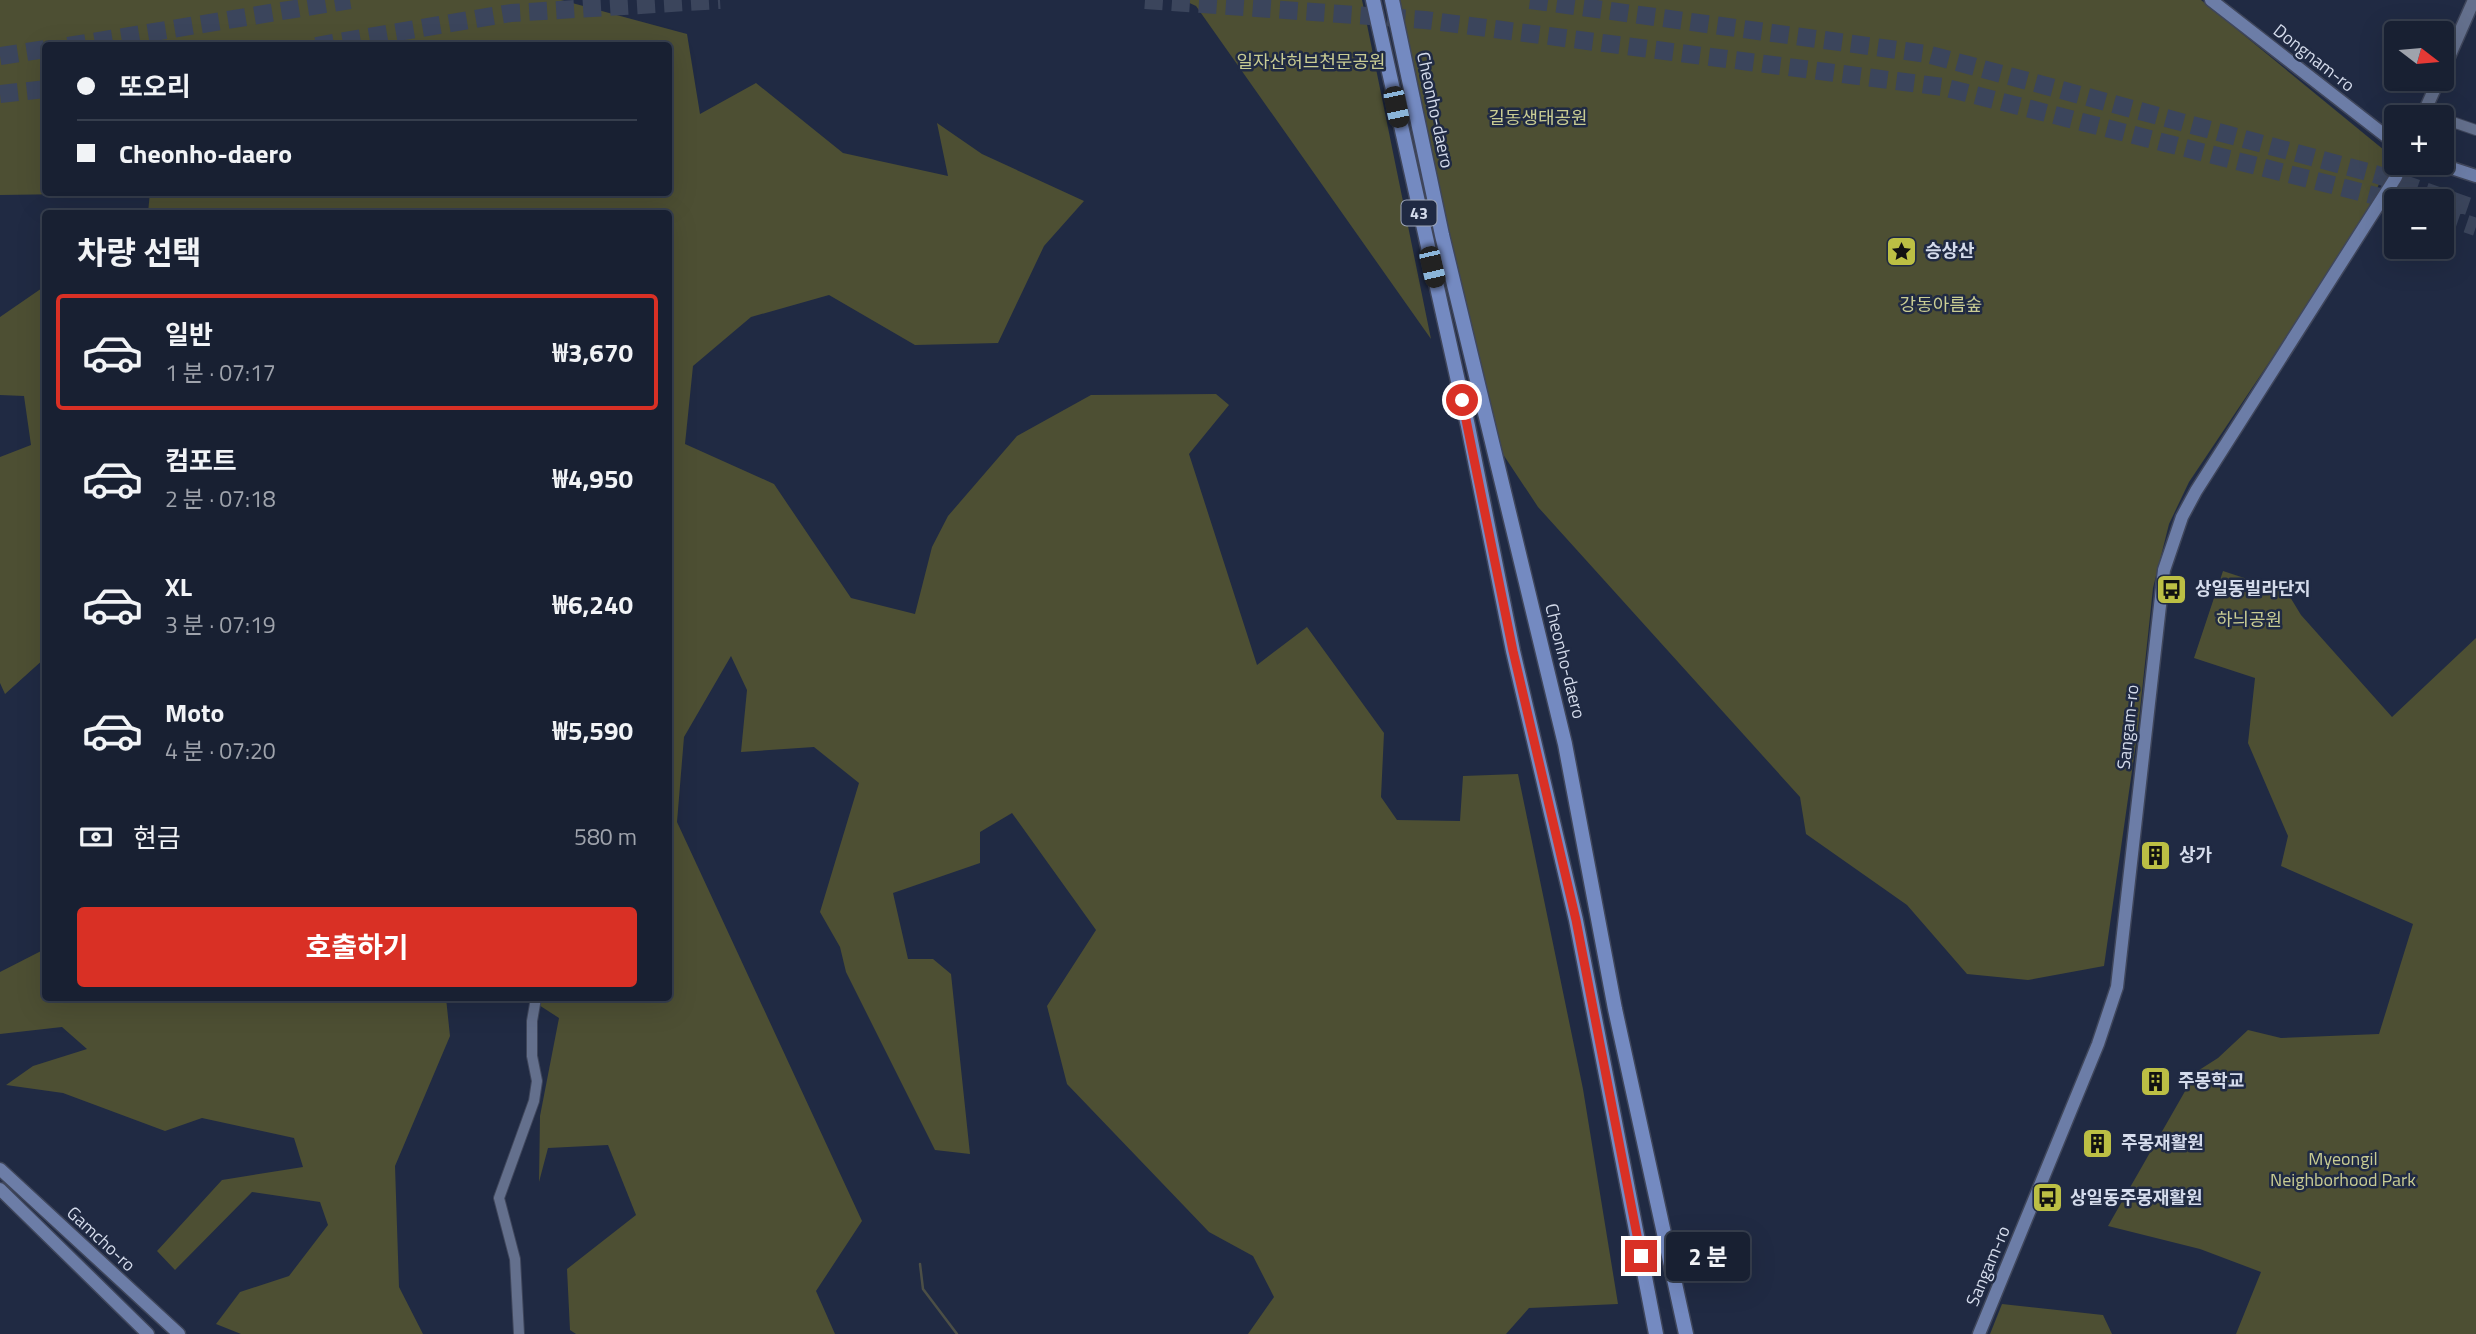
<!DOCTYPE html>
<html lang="ko">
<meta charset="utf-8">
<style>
:root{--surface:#182032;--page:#21283a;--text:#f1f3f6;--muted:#9fa3ac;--line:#363e4d;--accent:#d93025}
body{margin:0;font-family:"Titillium Web","Noto Sans KR",sans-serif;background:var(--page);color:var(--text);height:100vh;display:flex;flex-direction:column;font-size:26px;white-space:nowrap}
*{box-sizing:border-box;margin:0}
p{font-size:23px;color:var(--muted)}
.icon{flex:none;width:38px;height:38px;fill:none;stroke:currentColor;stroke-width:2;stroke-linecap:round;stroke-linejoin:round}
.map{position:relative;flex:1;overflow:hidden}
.sheet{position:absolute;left:42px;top:210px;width:630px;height:791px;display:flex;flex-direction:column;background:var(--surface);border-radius:7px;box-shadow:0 7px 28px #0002,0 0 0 2px var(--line)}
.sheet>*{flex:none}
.guide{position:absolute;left:42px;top:42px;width:630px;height:154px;border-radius:7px;box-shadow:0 7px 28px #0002,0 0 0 2px var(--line);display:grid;align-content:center;height:154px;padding:0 35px;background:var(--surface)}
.needle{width:46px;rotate:106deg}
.controls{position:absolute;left:2384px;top:21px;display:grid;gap:14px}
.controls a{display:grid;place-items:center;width:70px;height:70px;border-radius:7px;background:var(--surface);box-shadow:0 7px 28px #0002,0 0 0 2px var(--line);font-size:35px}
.end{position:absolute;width:32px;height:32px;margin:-16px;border:9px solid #d93025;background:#fff;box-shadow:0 0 0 4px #fff}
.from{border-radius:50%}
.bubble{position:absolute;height:49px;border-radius:7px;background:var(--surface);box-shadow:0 7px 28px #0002,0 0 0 2px var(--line);font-size:23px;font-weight:700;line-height:49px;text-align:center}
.car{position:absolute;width:21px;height:42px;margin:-21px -10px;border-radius:9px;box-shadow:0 0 5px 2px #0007;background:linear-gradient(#222 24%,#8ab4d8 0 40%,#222 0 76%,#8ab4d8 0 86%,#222 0)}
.guide b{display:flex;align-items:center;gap:24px;height:66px;font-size:26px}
.guide b+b{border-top:2px solid var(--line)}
.guide i{width:18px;height:18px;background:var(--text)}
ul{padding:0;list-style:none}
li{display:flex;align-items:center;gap:21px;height:116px;margin:0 14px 10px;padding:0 21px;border:4px solid transparent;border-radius:7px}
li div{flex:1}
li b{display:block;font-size:26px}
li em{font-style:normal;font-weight:700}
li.selected{border-color:var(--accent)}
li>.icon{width:63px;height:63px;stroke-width:1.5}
h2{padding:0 35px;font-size:32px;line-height:84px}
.pay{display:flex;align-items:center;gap:18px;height:77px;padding:0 35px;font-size:26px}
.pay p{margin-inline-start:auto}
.action{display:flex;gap:14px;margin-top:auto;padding:14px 35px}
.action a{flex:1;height:80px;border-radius:7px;background:var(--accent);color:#fff;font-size:28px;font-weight:700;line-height:80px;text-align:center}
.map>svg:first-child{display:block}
.green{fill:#4d4f33}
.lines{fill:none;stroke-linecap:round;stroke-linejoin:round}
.stream{stroke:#4c4f46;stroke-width:2.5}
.motorway-tunnel{stroke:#3b455c;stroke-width:18;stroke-dasharray:18 9;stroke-linecap:butt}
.minor-casing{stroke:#3f465b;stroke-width:12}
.tertiary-casing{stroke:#3f465b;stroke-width:15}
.secondary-casing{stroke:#3f465b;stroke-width:15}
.primary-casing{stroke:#3f465b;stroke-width:17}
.minor{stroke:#64708d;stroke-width:10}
.tertiary{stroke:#64708d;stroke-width:12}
.secondary{stroke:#6c7da7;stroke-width:12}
.primary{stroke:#748ac1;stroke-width:14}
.route{stroke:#d93025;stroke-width:9}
.labels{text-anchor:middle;stroke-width:5;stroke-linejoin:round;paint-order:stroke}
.shield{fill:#202a43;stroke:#9ea6b9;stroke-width:2}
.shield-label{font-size:16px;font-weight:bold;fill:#d4dbeb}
.street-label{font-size:18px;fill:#d4dbeb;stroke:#202a43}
.park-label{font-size:18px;fill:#c9cc93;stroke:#202a43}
.poi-label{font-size:18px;font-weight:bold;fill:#d4dbeb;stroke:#202a43;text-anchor:start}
</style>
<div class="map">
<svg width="2476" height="1334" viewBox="0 0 2476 1334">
<rect width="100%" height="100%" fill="#202a43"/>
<!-- green -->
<path class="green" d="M0,0h561l126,34 13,80 56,-31 87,70 105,23 -11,-53 45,31 102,47 -40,45 -46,97 -83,2 -86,-50 -78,22 -58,49 -8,78 89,40 77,114 64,16 17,-67 16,-31 69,-80 74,-41 125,-1 13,11 -40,49 68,211 50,-38 77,106 -3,64 16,23 63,1 3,-45 55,-2 65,315 35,215 -89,4 -23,26h-258l26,-37 -21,-41 -44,-24 -142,-148 -20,-78 49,-76 -84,-117 -32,19v31l-87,30 15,66h25l18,15 19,180 -35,-4 -89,-178 -6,-25 -20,-35 39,-129 -45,-36 -73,5 6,-62 -16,-34 -47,81 -7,85 185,399 -46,70 19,43h-259l-6,-4 -3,-61 69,-54 -28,-70 -60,3 -9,34 1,-66 19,-98 -31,-20h140v-784l-520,-1 2,-21h518v-146h-622v146l94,1 -140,2z
M1183,0h179l69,339 -235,-333z
M1392,0h809l183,150v23l-17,38 -58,92 -120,179 -20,42 -16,64 -15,141 -34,237 -76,14 -61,-6 -60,-69 -101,-71 -6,-37 -262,-290 -55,-83z
M45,286v372l-40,36 -5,-11v-226l31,-12 -7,-49 -24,-1v-78z
M2223,571l64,21 14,23 91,102 84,-79v696h-240l25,-62 -61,-23 -92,-23 88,-154 22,-14 30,-28 33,8 98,-4 34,-110 -132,-58 7,-30 -40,-93 7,-65 -61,-20z
M45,949l1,49h400l4,38 -55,130 4,121 24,47h-182l-25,-10 24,-32 49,-16 39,-51 -8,-23 -68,-10 -77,78 -18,-19 65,-71 81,-13 -9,-29 -92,-20 -37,13 -102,-38 -57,-8 27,-19 54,-17 -25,-22 -62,7v-62z
M2002,1304l101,11 9,19h-122z"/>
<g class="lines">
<!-- stream -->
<path class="stream" d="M920,1264l3,25 34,45"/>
<!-- motorway-tunnel -->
<path class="motorway-tunnel" d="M1145,0l280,20 518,67 453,114
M1530,0l397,54 448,120 101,35
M68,46l282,-46
M316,46l195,-33 209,-13
M0,56l46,-7
M0,94l46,-5
M2441,215l35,12"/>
<defs>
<path id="minor" d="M2441,118l35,12
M519,1334l-4,-75 -16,-61 35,-97 3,-20 -5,-25v-35l4,-23"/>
<path id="tertiary" d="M2441,75l33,-75
M2422,117l17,-38"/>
<path id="secondary" d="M2211,0l185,144
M2436,163l40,13
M0,1169l179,165
M0,1189l148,145
M1979,1334l119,-290 19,-57 47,-417 18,-53 14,-26 200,-314 5,-14"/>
<path id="primary" d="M1373,0l95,426 45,225 63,269 80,414
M1392,0l50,235 123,509 50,265 71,325"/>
</defs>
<!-- minor casing -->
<use href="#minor" class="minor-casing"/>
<!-- tertiary casing -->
<use href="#tertiary" class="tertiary-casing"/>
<!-- secondary casing -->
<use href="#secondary" class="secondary-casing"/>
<!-- primary casing -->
<use href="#primary" class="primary-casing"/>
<!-- minor -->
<use href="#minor" class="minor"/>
<!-- tertiary -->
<use href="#tertiary" class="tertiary"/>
<!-- secondary -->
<use href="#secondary" class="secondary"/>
<!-- primary -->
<use href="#primary" class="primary"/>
</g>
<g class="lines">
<!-- route -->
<path class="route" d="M1462,400l51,251 63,269 65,336"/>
</g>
<!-- icons -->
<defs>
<symbol id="sight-square" viewBox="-11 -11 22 22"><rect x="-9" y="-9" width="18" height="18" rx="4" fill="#bcbf44" stroke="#202a43"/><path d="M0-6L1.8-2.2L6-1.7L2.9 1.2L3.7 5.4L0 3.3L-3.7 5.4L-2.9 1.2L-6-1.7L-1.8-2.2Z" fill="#111"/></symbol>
<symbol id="bus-square" viewBox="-11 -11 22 22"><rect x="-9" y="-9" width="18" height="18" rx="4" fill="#bcbf44" stroke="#202a43"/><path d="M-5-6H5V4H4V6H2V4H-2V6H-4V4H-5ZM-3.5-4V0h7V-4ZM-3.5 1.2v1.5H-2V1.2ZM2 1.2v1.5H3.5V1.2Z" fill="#111"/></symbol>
<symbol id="building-square" viewBox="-11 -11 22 22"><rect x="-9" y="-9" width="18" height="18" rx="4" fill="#bcbf44" stroke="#202a43"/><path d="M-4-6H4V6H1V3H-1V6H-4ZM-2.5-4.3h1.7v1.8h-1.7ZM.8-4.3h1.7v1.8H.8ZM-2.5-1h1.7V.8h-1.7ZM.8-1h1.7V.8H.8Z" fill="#111"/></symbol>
</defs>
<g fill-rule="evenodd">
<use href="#sight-square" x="1884" y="234" width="35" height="35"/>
<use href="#bus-square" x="2154" y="572" width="35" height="35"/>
<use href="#building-square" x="2138" y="838" width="35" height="35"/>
<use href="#building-square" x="2138" y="1064" width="35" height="35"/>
<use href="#building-square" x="2080" y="1126" width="35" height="35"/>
<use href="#bus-square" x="2030" y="1180" width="35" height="35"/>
</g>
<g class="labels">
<!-- shield labels -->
<rect class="shield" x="1401.5" y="200.5" width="35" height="25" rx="5"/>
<g class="shield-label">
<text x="1419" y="219">43</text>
</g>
<!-- street labels -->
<g class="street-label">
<text transform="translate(2314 58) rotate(38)" y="6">Dongnam-ro</text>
<text transform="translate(1435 110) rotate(78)" y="6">Cheonho-daero</text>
<text transform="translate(1565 661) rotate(76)" y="6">Cheonho-daero</text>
<text transform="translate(2128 727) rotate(-84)" y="6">Sangam-ro</text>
<text transform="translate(101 1239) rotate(43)" y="6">Gamcho-ro</text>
<text transform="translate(1988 1266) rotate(-67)" y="6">Sangam-ro</text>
</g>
<!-- park labels -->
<g class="park-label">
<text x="1311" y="68">일자산허브천문공원</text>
<text x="1538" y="124">길동생태공원</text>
<text x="1941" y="311">강동아름숲</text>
<text x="2249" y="626">하늬공원</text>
<text x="2343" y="1165">Myeongil<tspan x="2343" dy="21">Neighborhood Park</tspan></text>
</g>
<!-- poi labels -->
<g class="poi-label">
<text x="1925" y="257">승상산</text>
<text x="2195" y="595">상일동빌라단지</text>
<text x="2179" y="861">상가</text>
<text x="2178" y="1087">주몽학교</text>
<text x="2121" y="1149">주몽재활원</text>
<text x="2070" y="1204">상일동주몽재활원</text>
</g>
</g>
</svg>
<div class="controls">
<a><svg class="needle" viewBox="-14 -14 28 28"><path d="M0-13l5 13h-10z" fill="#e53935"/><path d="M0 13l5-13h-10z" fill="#9fa3ac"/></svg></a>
<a>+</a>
<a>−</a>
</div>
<i class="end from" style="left:1462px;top:400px"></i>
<i class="end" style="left:1641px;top:1256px"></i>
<div class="bubble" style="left:1666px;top:1232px;width:84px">2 분</div>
<i class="car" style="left:1396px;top:107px;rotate:168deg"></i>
<i class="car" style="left:1432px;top:267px;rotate:167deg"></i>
<div class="guide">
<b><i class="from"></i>또오리</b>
<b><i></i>Cheonho-daero</b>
</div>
<section class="sheet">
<h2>차량 선택</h2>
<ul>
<li class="selected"><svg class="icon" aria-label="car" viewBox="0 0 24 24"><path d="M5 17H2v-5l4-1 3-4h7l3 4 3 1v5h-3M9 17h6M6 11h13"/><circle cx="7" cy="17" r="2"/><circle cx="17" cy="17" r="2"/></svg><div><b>일반</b><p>1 분 · 07:17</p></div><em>₩3,670</em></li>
<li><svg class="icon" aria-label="car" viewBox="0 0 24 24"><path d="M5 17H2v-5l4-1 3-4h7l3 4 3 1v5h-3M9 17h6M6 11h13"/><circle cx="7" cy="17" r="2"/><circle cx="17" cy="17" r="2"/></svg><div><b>컴포트</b><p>2 분 · 07:18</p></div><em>₩4,950</em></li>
<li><svg class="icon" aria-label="car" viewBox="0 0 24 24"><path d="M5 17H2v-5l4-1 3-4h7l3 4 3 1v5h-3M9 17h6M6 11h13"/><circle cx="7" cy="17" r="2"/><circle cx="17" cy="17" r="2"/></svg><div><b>XL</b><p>3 분 · 07:19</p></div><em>₩6,240</em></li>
<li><svg class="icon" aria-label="car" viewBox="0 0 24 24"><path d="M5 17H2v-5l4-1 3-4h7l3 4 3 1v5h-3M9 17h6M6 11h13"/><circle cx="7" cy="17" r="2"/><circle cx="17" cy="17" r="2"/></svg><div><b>Moto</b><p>4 분 · 07:20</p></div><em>₩5,590</em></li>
</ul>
<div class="pay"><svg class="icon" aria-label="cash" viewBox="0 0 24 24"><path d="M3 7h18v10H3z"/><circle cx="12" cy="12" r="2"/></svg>현금<p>580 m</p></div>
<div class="action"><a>호출하기</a></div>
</section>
</div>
